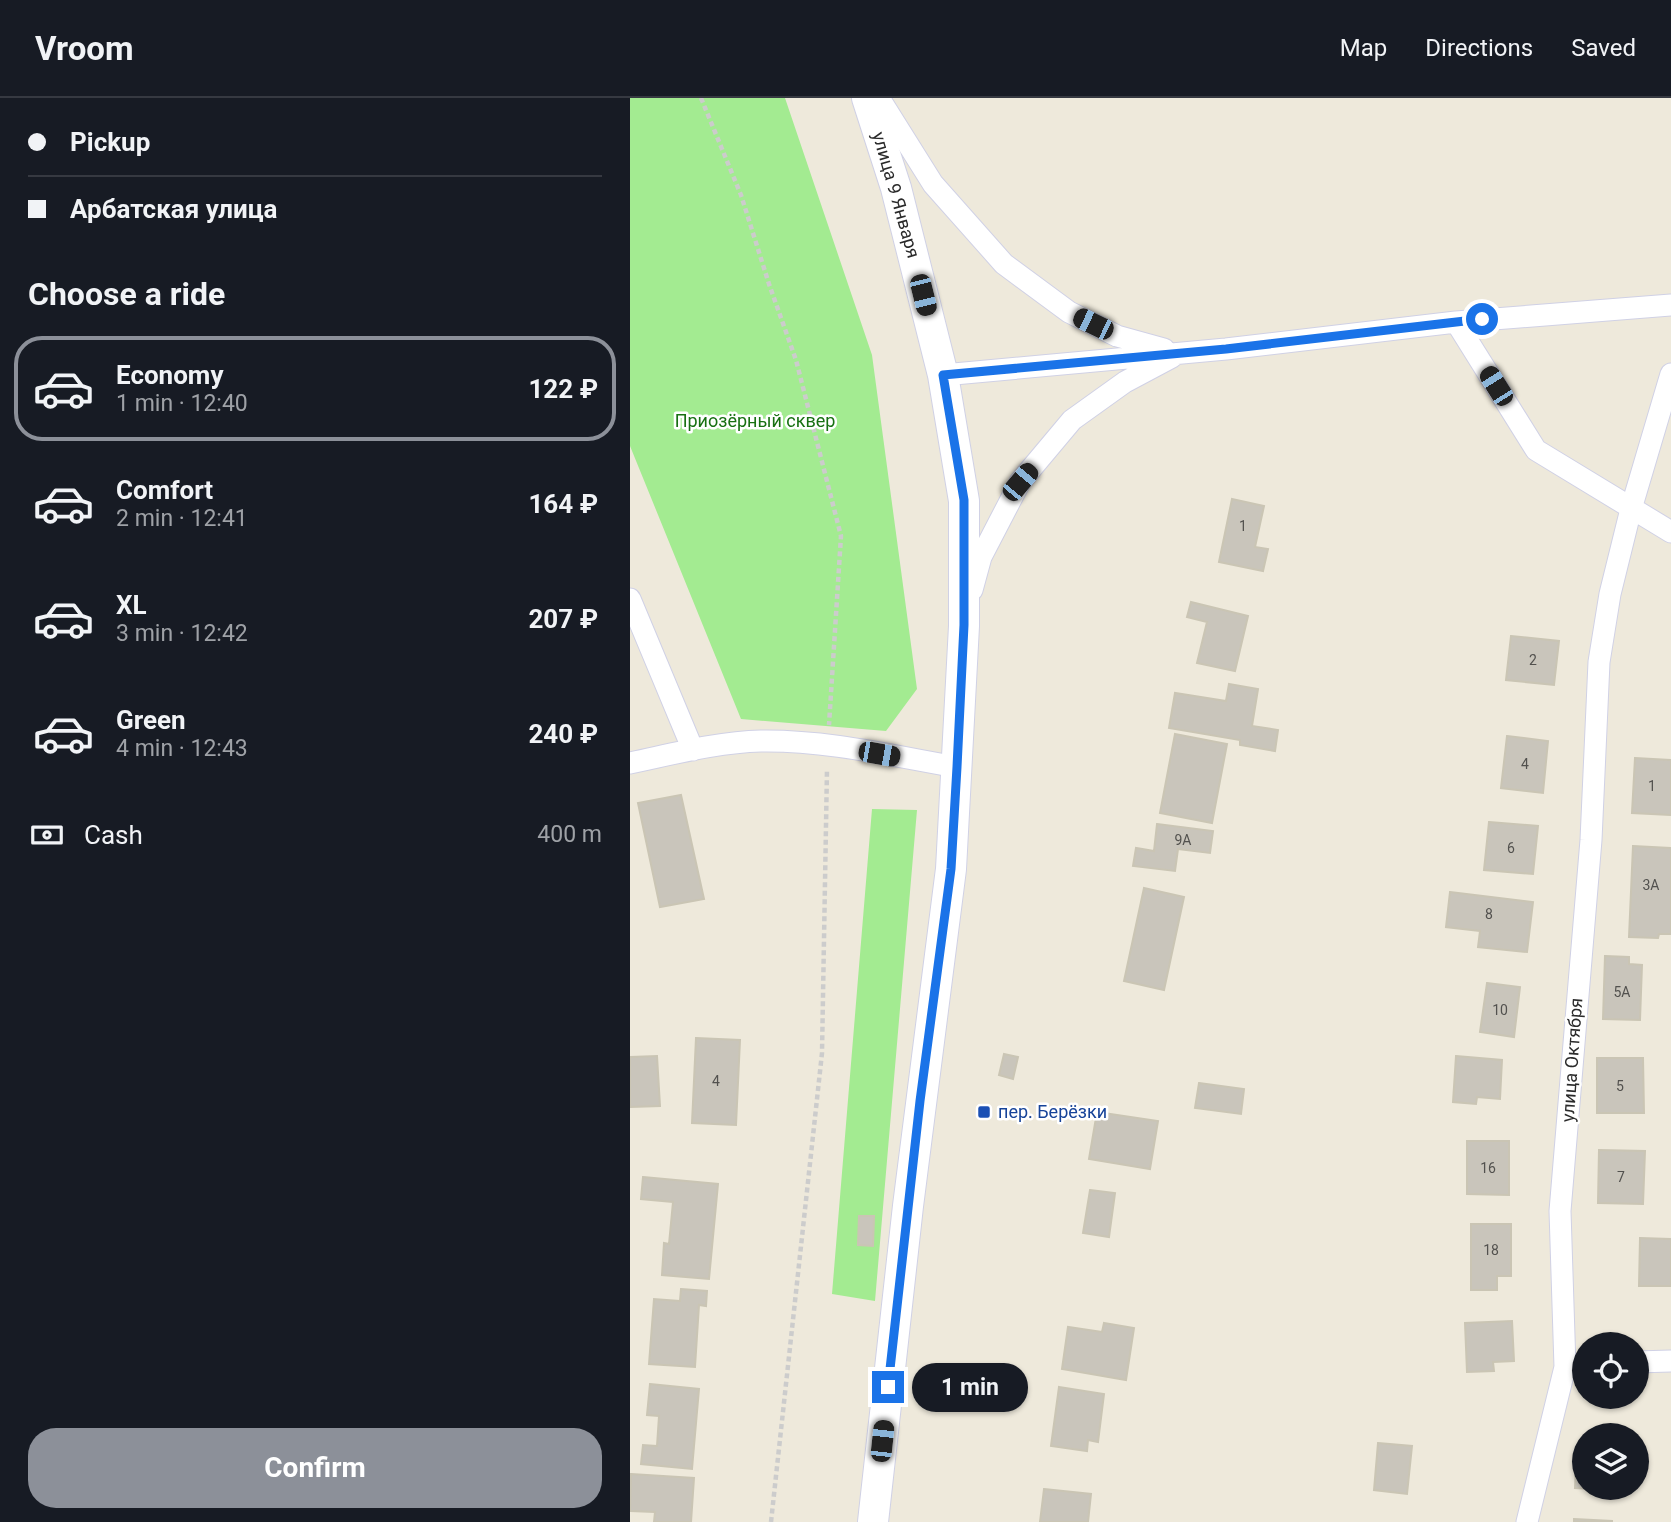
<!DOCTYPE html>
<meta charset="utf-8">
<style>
:root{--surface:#171b24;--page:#242831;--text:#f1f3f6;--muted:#9ea1a6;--line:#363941;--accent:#8c9099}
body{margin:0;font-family:Roboto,sans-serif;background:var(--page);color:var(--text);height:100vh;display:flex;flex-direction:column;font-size:26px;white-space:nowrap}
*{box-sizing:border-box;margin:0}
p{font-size:23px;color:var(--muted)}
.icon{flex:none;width:38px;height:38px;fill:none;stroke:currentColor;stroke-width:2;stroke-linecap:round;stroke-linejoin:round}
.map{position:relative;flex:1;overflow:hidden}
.details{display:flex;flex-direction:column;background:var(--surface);width:630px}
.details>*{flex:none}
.top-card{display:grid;align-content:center;height:154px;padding:0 28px;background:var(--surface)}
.buttons{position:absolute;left:942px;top:1234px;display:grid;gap:14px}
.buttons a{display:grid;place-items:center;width:77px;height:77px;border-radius:50%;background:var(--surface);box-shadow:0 2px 5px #0004;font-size:35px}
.end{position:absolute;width:32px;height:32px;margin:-16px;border:9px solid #1a73e8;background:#fff;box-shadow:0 0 0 4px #fff}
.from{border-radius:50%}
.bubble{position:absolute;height:49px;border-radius:24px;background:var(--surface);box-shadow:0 2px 5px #0004;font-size:23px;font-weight:700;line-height:49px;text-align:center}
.car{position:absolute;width:21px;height:42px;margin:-21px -10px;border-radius:9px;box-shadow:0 0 5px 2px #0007;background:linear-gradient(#222 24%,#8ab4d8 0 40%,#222 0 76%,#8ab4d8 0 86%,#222 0)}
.top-card b{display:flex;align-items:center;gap:24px;height:66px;font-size:26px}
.top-card b+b{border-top:2px solid var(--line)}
.top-card i{width:18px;height:18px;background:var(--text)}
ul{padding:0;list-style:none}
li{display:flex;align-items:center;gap:21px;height:105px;margin:0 14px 10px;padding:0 14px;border:4px solid transparent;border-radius:28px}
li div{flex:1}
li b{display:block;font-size:26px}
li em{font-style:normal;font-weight:700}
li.current{border-color:var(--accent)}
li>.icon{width:63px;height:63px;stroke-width:1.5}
h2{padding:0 28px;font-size:32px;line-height:84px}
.pay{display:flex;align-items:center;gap:18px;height:77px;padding:0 28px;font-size:26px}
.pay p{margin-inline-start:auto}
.button{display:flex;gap:14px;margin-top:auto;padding:14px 28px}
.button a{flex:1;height:80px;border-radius:28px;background:var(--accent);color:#fff;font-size:28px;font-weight:700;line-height:80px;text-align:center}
header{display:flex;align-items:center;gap:42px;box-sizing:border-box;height:98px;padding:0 35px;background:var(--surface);border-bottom:2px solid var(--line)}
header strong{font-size:33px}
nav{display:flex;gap:38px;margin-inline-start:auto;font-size:24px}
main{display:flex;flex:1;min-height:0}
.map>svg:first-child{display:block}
.green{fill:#a3eb91}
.building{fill:#c9c5bb;stroke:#cac5b4;stroke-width:2}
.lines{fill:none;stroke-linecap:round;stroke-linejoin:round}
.street-casing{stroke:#d0d1e5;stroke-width:23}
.secondary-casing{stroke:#d0d1e5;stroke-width:32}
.path{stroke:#ccc;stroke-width:4.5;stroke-dasharray:5 3.5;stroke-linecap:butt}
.street{stroke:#fff;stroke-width:21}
.secondary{stroke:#fff;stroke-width:30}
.route{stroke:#1a73e8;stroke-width:9}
.transit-dot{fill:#1a4fb4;stroke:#fff;stroke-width:2.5}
.labels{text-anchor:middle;stroke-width:5;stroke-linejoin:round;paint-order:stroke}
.number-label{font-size:14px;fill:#52514e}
.street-label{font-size:18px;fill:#2a2a2a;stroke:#fff}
.park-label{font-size:18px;fill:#187012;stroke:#fff}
.transit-label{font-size:18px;fill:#164399;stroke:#fff;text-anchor:start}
</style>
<header>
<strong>Vroom</strong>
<nav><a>Map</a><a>Directions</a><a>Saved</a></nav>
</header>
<main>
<section class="details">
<div class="top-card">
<b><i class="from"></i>Pickup</b>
<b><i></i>Арбатская улица</b>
</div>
<h2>Choose a ride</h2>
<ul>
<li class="current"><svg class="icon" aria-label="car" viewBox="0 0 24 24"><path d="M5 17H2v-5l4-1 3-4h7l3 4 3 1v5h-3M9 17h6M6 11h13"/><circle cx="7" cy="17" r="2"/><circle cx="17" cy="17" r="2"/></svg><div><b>Economy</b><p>1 min · 12:40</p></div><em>122 ₽</em></li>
<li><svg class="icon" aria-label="car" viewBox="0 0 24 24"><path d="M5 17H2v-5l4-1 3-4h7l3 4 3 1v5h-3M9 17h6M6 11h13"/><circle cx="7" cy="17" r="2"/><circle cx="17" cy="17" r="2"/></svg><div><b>Comfort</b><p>2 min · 12:41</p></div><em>164 ₽</em></li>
<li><svg class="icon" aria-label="car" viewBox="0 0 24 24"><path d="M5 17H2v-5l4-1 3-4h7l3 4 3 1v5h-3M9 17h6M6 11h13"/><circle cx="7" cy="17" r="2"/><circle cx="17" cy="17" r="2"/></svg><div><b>XL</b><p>3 min · 12:42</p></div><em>207 ₽</em></li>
<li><svg class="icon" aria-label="car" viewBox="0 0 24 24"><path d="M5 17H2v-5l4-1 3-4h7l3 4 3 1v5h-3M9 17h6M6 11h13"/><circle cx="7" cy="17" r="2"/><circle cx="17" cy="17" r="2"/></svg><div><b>Green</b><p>4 min · 12:43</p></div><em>240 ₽</em></li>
</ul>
<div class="pay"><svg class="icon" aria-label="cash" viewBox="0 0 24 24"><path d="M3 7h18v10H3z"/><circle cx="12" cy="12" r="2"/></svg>Cash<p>400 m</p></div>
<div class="button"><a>Confirm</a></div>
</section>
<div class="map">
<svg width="1041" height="1424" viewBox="0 0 1041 1424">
<rect width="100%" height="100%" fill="#eee9db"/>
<!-- green -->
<path class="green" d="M0,0h155l87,257 45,334 -31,42 -145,-12 -111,-273z
M242,711l45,1 -42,491 -43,-7z"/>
<!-- building -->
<path class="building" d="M602,401l32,7 -9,41 13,2 -5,22 -44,-9z
M561,504l57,14 -13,55 -38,-8 10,-41 -20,-5z
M881,538l48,5 -5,44 -48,-5z
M599,586l29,5 -6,37 26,4 -3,21 -35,-6v-5l-71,-12 6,-35 51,8z
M545,636l52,10 -15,79 -52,-10z
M877,638l41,5 -5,52 -42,-5z
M1005,660l36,2v55l-39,-2z
M51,697l23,104 -44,8 -22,-104z
M859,724l49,4 -5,48 -49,-4z
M527,726l56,7 -3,22 -32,-4 -3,22 -42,-5 3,-18 18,3z
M1003,748l38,2v86h-12l-1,4 -29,-1z
M514,790l40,9 -20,93 -40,-9z
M820,794l83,10 -6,50 -49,-5 2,-16 -34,-4z
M975,858l24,1v7l13,1 -2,55 -37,-1z
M857,885l33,4 -6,50 -34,-5z
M66,940l44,2 -4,85 -44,-2z
M374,956l14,3 -5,22 -14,-4z
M27,958l3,50 -30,1v-50z
M826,958l46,4 -2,39 -23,-2 -1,7 -23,-2z
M967,960h46l1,55h-47z
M569,985l45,6 -3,25 -46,-6z
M467,1014l61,9 -8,48 -61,-10z
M837,1043h42v54l-42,-1z
M969,1052l46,1 -2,53 -45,-1z
M13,1079l75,7 -9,95 -47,-4 2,-32 5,1 4,-42 -32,-3z
M460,1092l25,3 -6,44 -26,-4z
M229,1118h15l-1,30 -15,-1z
M841,1126h40v52h-14v14h-26z
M1010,1140l31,1v47h-32z
M51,1191l26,2 -1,15 -7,-1 -4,62 -46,-3 5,-65 26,2z
M882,1223l2,40 -21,1 1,9 -27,1 -2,-49z
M474,1225l30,5 -8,52 -64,-11 6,-42 34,5z
M20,1286l49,5 -7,80 -51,-5 2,-19 14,1 2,-30 -12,-1z
M429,1289l45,7 -6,48 -10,-2 -1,11 -36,-5z
M748,1345l34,3 -5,48 -33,-4z
M947,1349h7v41h29v2l-38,-2z
M1,1376l63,4 -3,44h-37l1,-10 -25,-1z
M414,1391l47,5 -3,28h-48z
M944,1421l38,2v1h-38z"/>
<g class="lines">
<defs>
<path id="street" d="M249,0l54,86 71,80 65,48 48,24 47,13
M826,224l80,128 135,82
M313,277l283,-26 230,-27 215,-17
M342,492l9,-33 39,-75 52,-62 53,-38 47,-25
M0,501l63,151
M0,665c43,-9 88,-21 131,-22 66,-1 132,15 196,26
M1006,1264l35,-1
M897,1424l38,-155 -5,-156 31,-371 8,-178 11,-68 21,-85 40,-135"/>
<path id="secondary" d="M237,0l29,90 47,187 21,126v125l-13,243 -43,337 -35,316"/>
</defs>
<!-- street casing -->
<use href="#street" class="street-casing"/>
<!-- secondary casing -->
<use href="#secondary" class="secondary-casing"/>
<!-- path -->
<path class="path" d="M71,0l40,97 28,89 27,76 45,176 -12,189
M141,1424l51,-469 5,-284"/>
<!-- street -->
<use href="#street" class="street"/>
<!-- secondary -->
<use href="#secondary" class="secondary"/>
</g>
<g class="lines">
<!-- route -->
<path class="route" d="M258,1289l32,-286 31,-232 6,-102 7,-142v-125l-21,-125 283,-26 256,-30"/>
</g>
<!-- markers -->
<rect class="transit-dot" x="347" y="1007" width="14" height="14" rx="3.5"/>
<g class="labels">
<!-- number labels -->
<g class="number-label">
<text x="613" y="433">1</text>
<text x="903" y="567">2</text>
<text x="895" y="671">4</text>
<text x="1022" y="693">1</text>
<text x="553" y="747">9А</text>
<text x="881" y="755">6</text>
<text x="1021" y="792">3А</text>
<text x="859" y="821">8</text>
<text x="992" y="899">5А</text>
<text x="870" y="917">10</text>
<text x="86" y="988">4</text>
<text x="990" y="993">5</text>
<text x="858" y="1075">16</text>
<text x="991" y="1084">7</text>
<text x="861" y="1157">18</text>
</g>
<!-- street labels -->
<g class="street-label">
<text transform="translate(266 97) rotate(74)" y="6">улица 9 Января</text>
<text transform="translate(942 962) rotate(-86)" y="6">улица Октября</text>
</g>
<!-- park labels -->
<g class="park-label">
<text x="125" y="329">Приозёрный сквер</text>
</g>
<!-- transit labels -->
<g class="transit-label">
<text x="368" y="1020">пер. Берёзки</text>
</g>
</g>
</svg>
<div class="buttons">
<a><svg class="icon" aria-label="locate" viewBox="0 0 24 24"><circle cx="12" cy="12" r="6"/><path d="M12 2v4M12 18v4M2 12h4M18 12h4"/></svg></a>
<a><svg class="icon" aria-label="layers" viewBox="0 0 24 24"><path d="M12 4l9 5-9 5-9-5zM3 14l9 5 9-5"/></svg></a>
</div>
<i class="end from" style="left:852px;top:221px"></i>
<i class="end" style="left:258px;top:1289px"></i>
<div class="bubble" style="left:282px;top:1265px;width:116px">1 min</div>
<i class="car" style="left:293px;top:197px;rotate:166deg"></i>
<i class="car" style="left:463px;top:226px;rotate:296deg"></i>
<i class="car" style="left:866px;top:288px;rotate:328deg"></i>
<i class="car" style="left:390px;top:384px;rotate:40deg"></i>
<i class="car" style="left:249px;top:656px;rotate:100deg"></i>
<i class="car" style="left:252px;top:1343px;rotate:6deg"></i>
</div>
</main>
